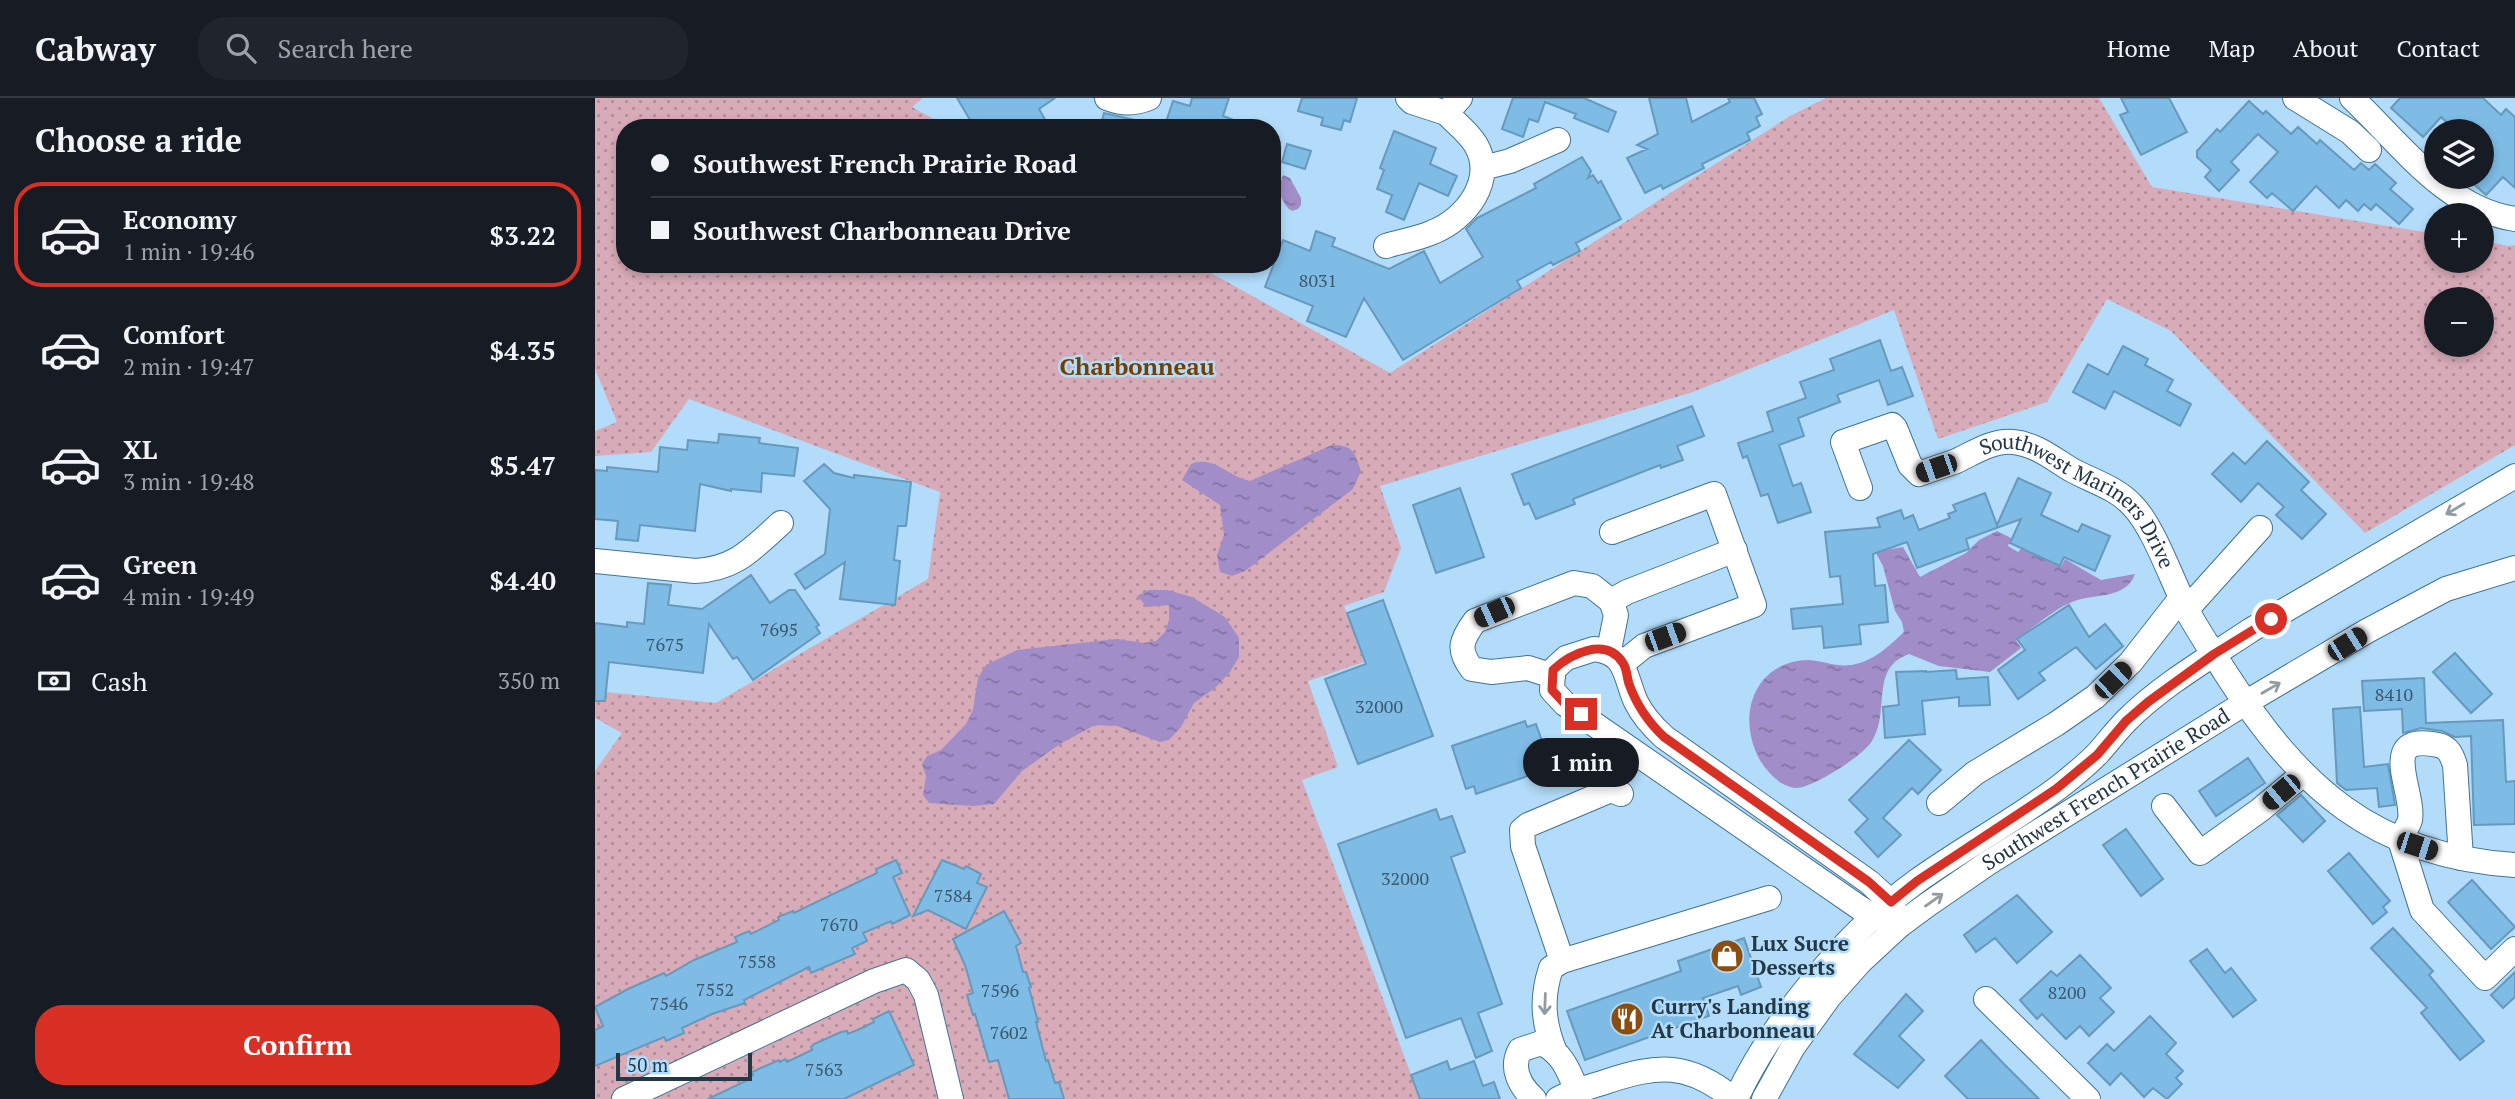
<!DOCTYPE html>
<meta charset="utf-8">
<style>
:root{--surface:#171b24;--page:#20242c;--text:#f1f3f6;--muted:#9ea1a6;--line:#363941;--accent:#d93025}
body{margin:0;font-family:"PT Serif",serif;background:var(--page);color:var(--text);height:100vh;display:flex;flex-direction:column;font-size:26px;white-space:nowrap}
*{box-sizing:border-box;margin:0}
p{font-size:23px;color:var(--muted)}
.icon{flex:none;width:38px;height:38px;fill:none;stroke:currentColor;stroke-width:2;stroke-linecap:round;stroke-linejoin:round}
.map{position:relative;flex:1;overflow:hidden}
.sheet{display:flex;flex-direction:column;background:var(--surface);width:595px}
.sheet>*{flex:none}
.guide{position:absolute;left:21px;top:21px;width:665px;height:154px;border-radius:28px;box-shadow:0 4px 10px #0003;display:grid;align-content:center;height:154px;padding:0 35px;background:var(--surface)}
.controls{position:absolute;left:1829px;top:21px;display:grid;gap:14px}
.controls a{display:grid;place-items:center;width:70px;height:70px;border-radius:50%;background:var(--surface);box-shadow:0 4px 10px #0003;font-size:35px}
.scale{position:absolute;left:21px;bottom:18px;width:136px;box-sizing:border-box;padding-left:7px;border:4px solid #223847;border-top:0;font-size:19px;line-height:24px;white-space:nowrap;color:#223847;-webkit-text-stroke:5px #b2dcfa;paint-order:stroke}
.end{position:absolute;width:32px;height:32px;margin:-16px;border:9px solid #d93025;background:#fff;box-shadow:0 0 0 4px #fff}
.from{border-radius:50%}
.bubble{position:absolute;height:49px;border-radius:24px;background:var(--surface);box-shadow:0 4px 10px #0003;font-size:23px;font-weight:700;line-height:49px;text-align:center}
.car{position:absolute;width:21px;height:42px;margin:-21px -10px;border-radius:9px;box-shadow:0 0 5px 2px #0007;background:linear-gradient(#222 24%,#8ab4d8 0 40%,#222 0 76%,#8ab4d8 0 86%,#222 0)}
.guide b{display:flex;align-items:center;gap:24px;height:66px;font-size:26px}
.guide b+b{border-top:2px solid var(--line)}
.guide i{width:18px;height:18px;background:var(--text)}
ul{padding:0;list-style:none}
li{display:flex;align-items:center;gap:21px;height:105px;margin:0 14px 10px;padding:0 21px;border:4px solid transparent;border-radius:28px}
li div{flex:1}
li b{display:block;font-size:26px}
li em{font-style:normal;font-weight:700}
li.active{border-color:var(--accent)}
li>.icon{width:63px;height:63px;stroke-width:1.5}
h2{padding:0 35px;font-size:32px;line-height:84px}
.pay{display:flex;align-items:center;gap:18px;height:77px;padding:0 35px;font-size:26px}
.pay p{margin-inline-start:auto}
.button{display:flex;gap:14px;margin-top:auto;padding:14px 35px}
.button a{flex:1;height:80px;border-radius:28px;background:var(--accent);color:#fff;font-size:28px;font-weight:700;line-height:80px;text-align:center}
header{display:flex;align-items:center;gap:42px;box-sizing:border-box;height:98px;padding:0 35px;background:var(--surface);border-bottom:2px solid var(--line)}
header strong{font-size:33px}
nav{display:flex;gap:38px;margin-inline-start:auto;font-size:24px}
.search{width:490px;height:63px;background:var(--page);display:flex;align-items:center;gap:18px;box-sizing:border-box;padding:0 24px;border-radius:28px;color:var(--muted);font-size:26px}
main{display:flex;flex:1;min-height:0}
.map>svg:first-child{display:block}
.grass{fill:url(#grass-dots);fill-rule:evenodd}
.water{fill:url(#water-ripples)}
.building{fill:#7ebbe5;stroke:#6699bc;stroke-width:2}
.lines{fill:none;stroke-linecap:round;stroke-linejoin:round}
.minor-casing{stroke:#417395;stroke-width:26}
.minor{stroke:#fff;stroke-width:24}
.oneway{stroke:#909ca3}
.route{stroke:#d93025;stroke-width:9}
.labels{text-anchor:middle;stroke-width:5;stroke-linejoin:round;paint-order:stroke}
.number-label{font-size:18px;fill:#39596e}
.street-label{font-size:21px;fill:#223847;stroke:#b2dcfa}
.poi-label{font-size:21px;font-weight:bold;fill:#223847;stroke:#b2dcfa;text-anchor:start}
.quarter-label{font-size:24px;font-weight:bold;fill:#763f02;stroke:#b2dcfa}
</style>
<header>
<strong>Cabway</strong>
<div class="search"><svg class="icon" aria-label="search" viewBox="0 0 24 24"><circle cx="10" cy="10" r="6"/><path d="M15 15l6 6"/></svg>Search here</div>
<nav><a>Home</a><a>Map</a><a>About</a><a>Contact</a></nav>
</header>
<main>
<section class="sheet">
<h2>Choose a ride</h2>
<ul>
<li class="active"><svg class="icon" aria-label="car" viewBox="0 0 24 24"><path d="M5 17H2v-5l4-1 3-4h7l3 4 3 1v5h-3M9 17h6M6 11h13"/><circle cx="7" cy="17" r="2"/><circle cx="17" cy="17" r="2"/></svg><div><b>Economy</b><p>1 min · 19:46</p></div><em>$3.22</em></li>
<li><svg class="icon" aria-label="car" viewBox="0 0 24 24"><path d="M5 17H2v-5l4-1 3-4h7l3 4 3 1v5h-3M9 17h6M6 11h13"/><circle cx="7" cy="17" r="2"/><circle cx="17" cy="17" r="2"/></svg><div><b>Comfort</b><p>2 min · 19:47</p></div><em>$4.35</em></li>
<li><svg class="icon" aria-label="car" viewBox="0 0 24 24"><path d="M5 17H2v-5l4-1 3-4h7l3 4 3 1v5h-3M9 17h6M6 11h13"/><circle cx="7" cy="17" r="2"/><circle cx="17" cy="17" r="2"/></svg><div><b>XL</b><p>3 min · 19:48</p></div><em>$5.47</em></li>
<li><svg class="icon" aria-label="car" viewBox="0 0 24 24"><path d="M5 17H2v-5l4-1 3-4h7l3 4 3 1v5h-3M9 17h6M6 11h13"/><circle cx="7" cy="17" r="2"/><circle cx="17" cy="17" r="2"/></svg><div><b>Green</b><p>4 min · 19:49</p></div><em>$4.40</em></li>
</ul>
<div class="pay"><svg class="icon" aria-label="cash" viewBox="0 0 24 24"><path d="M3 7h18v10H3z"/><circle cx="12" cy="12" r="2"/></svg>Cash<p>350 m</p></div>
<div class="button"><a>Confirm</a></div>
</section>
<div class="map">
<svg width="1920" height="1001" viewBox="0 0 1920 1001">
<defs>
<pattern id="grass-dots" width="8" height="8" patternUnits="userSpaceOnUse" patternTransform="scale(1.75)"><rect width="8" height="8" fill="#d8abb8"/><path d="M2 2h.1M6 6h.1" fill="none" stroke="#af8c97" stroke-width="1.8" stroke-linecap="round"/></pattern>
<pattern id="water-ripples" width="26" height="14" patternUnits="userSpaceOnUse" patternTransform="scale(1.75)"><rect width="26" height="14" fill="#a18dc8"/><path d="M2 4q2-2 4 0t4 0M15 11q2-2 4 0t4 0" fill="none" stroke="#8374a4"/></pattern>
</defs>
<rect width="100%" height="100%" fill="#b2dcfa"/>
<!-- grass -->
<path class="grass" d="M0,0h328l-11,9 38,21h-325v136h570l195,109 400,-257 36,-18h273l53,89 284,47v27h45l1,-20 27,5 6,-1v200l-150,88 -194,-202 -64,-32 -60,103 -109,37 -44,-129 -201,82 -313,94 21,62 -17,44 -40,14 20,56 -56,19 30,86 -36,13 118,319h-825v-328l27,-38 -27,-15v-27l121,12 212,-124 12,-87 -251,-93 -38,53 -56,4v-25l22,-9 -22,-53zM1841,201h45v46h-45z"/>
<!-- water -->
<path class="water" d="M688,77l7,3 11,20v7l-3,4 -6,2c-10,-5 -10,-19 -19,-24v-4l8,-2z
M737,347c22,0 22,7 29,26l-8,18 -108,82 -13,5 -12,-4 -3,-17 7,-20 -4,-30 -38,-25 9,-16c23,-9 36,12 59,17z
M1275,429l9,3 6,20 18,-3 17,30 46,-24 13,-13 18,-9 14,7 -3,8 10,6 3,-3 40,18 4,-8 36,21 34,-6c-9,26 -42,19 -63,28 -16,6 -41,27 -56,38l5,8 -31,24 -51,-6 -30,-12c-40,14 -18,57 -37,87 -8,14 -59,47 -76,47 -4,0 -11,-3 -15,-5 -18,-13 -28,-31 -31,-53 -5,-38 19,-70 59,-70 14,1 28,7 42,5 22,-3 38,-19 53,-33l-2,-10 -7,-11 -12,-45 -18,-33z
M554,492h18l25,7 33,20 14,21v19l-9,15 -15,16 -21,15 -13,24 -12,13 -9,2 -43,-16 -22,-1 -35,19 -38,27 -28,33 -21,2 -44,-3 -6,-8 3,-19 -4,-12 5,-8 14,-6 25,-26 7,-14 5,-32 8,-13 31,-15 100,-11 27,4 12,-2 9,-9 4,-12v-15l-22,2 -10,-11z"/>
<!-- building -->
<path class="building" d="M362,0h98l-16,11 11,19h-62l-5,-8 -10,5z
M597,0h37l-6,18 27,10v2h-86l9,-27 17,5z
M707,0h55l-7,24 -6,-2 -3,10 -20,-5 2,-7 -25,-7z
M918,0h71l32,14 -8,20 -34,-14 2,-4 -31,-12 -7,20 -9,-3 -6,18 -21,-8z
M1054,0h37l6,24 38,-20 -2,-4h26l8,16 -6,3 4,9 -13,7 3,7 -48,24 2,4 -41,21 -2,-4 -16,8 -18,-35 20,-9 -10,-4 21,-11z
M1526,0h48l18,34 -46,23 -21,-40 8,-3z
M1805,0h83l18,17 5,-6 9,8v71l-12,-11 -17,18 -20,-18h15v-46h-25l-15,-14 -18,20 -32,-29z
M1654,3l14,13 3,-3 25,23 7,-7 19,17 3,-4 34,30 7,-7 8,7 6,-6 21,19 -6,6 23,20 -14,15 -23,-20 -5,6 -7,-6 -6,7 -12,-11 -7,8 -23,-22 -23,25 -21,-18 -5,5 -17,-16 28,-30 -20,-18 -27,28 8,8 -20,21 -14,-14 6,-7 -14,-13v-6l20,-22 3,3z
M509,15l44,10 -1,5h-47z
M799,33l42,17 -6,16 27,12 -9,20 -29,-13 -15,37 -18,-8 6,-17 -15,-6 7,-19 -4,-2z
M692,46l24,7 -6,18 -23,-7z
M987,59l9,14 -3,7 5,-3 5,8 3,-2 20,38 -45,24 4,8 -27,14 -2,-3 -34,19 4,7 -118,72 -39,-62 -18,39 -39,-16 6,-15 -48,-19 18,-47 27,11 6,-20 19,7 -3,8 57,23 35,-18 16,32 43,-26 -17,-28 11,-11 59,-30 -2,-4z
M1285,242l11,31 11,-4 11,29 -25,9 -9,-25 -42,15 3,7 -42,16 6,18 -25,9 14,41 8,-3 10,29 -33,11 -10,-29 -7,2 -14,-40 -4,2 -5,-15 35,-12 -6,-19 39,-14 -6,-16 34,-12 -4,-11z
M1528,248l25,13 -3,6 28,15 -6,11 24,13 -11,22 -66,-35 -9,18 -32,-17 15,-28 20,11z
M1097,308l12,30 -27,10 6,14 -22,8 -1,-3 -87,34 2,5 -39,15 -7,-16 -5,2 -12,-31z
M124,336l41,4 -1,5 39,5 -4,28 -32,-3 -1,19 -30,-3v2l-31,-7 -5,47 -55,-6 -2,16 -22,-2 2,-18 -23,-2v-49l12,1v-4l51,5 2,-25 27,3 1,-10 30,3z
M1672,343l42,41 -8,8 25,24 -24,25 -26,-24 8,-8 -26,-24 -17,19 -29,-28 21,-21 12,11z
M229,366l10,9 20,5v-3l57,7 -5,44h-8l-4,34 6,1 -5,44 -55,-6 5,-37 -40,27 -10,-15 30,-20 5,-45 -26,-28z
M1423,380l33,15 -10,22 37,17 4,-8 28,12 -15,35 -31,-14 -4,9 -50,-23 11,-24 -55,20 3,10 -52,19 -10,-26 -34,12 2,32 10,-1 3,37 -29,3 2,19 -37,4 -2,-22 -29,3 -2,-20 52,-5 -3,-28 -10,1 -5,-45 55,-5 -3,-9 24,-8 3,9 9,-4 6,15 31,-12 -2,-4 8,-3 -3,-6 32,-12 12,32z
M865,390l24,69 -48,16 -23,-68z
M156,477l19,28 19,-13h6l24,35 -3,2 4,6 -67,47 -16,-23 -4,2 -24,-35 -6,49 -94,-11 -4,39h-10v-78l32,4v-5l17,2 4,-41 23,2 -3,20 34,4z
M788,502l50,136 -75,28 -33,-85 41,-15 -19,-51z
M1474,507l20,32 16,-13 18,22 -27,23 -20,-22 -37,26 6,7 -27,19 -20,-29 27,-20 -8,-11z
M1860,555l37,41 -21,19 -38,-41z
M1361,572l1,9 31,-2 2,28 -31,1v-9l-37,4 3,33 -40,4 -2,-31 16,-2 -3,-33 30,-1v1z
M1829,580l2,45 77,-3 3,62 9,-1v43l-41,1 -3,-89 -16,1 -13,-6 -21,-3 -18,5 -1,-24 -38,2 -2,-30z
M1765,609l4,60 24,-3 7,41 -16,2 -2,-19 -31,2 -9,-7 -4,-74z
M930,623l2,6 9,-3 13,37 -9,3 2,7 -66,23 -2,-8 -8,3 -14,-43z
M1314,642l32,30 -23,24 -6,-6 -29,30 18,17 -23,22 -23,-25 13,-13 -19,-19z
M1653,660l17,25 -49,33 -17,-25z
M1706,697l24,26 -22,21 -26,-27z
M841,711l4,11 12,-4 13,36 -14,5 51,147 -24,9 14,38 -16,7 -15,-40 -55,20 -68,-194z
M1531,731l37,50 -22,17 -38,-51z
M1754,755l41,48 -7,6 4,5 -14,12 -45,-53z
M301,762l6,13 -9,4 17,38 -18,9 -1,-3 -28,12 4,8 -15,7 3,6 -44,19 -2,-6 -65,33 1,3 -33,11 -30,14 2,5 -18,8 -2,-4 -69,29v-36l8,-4 -8,-19 33,-18 36,-16 2,3 28,-16 43,-18 -2,-5 14,-6 2,3 28,-14 -1,-3 15,-6 1,2 83,-40 -1,-4z
M347,762l22,9 2,-3 15,8 -4,9 10,4 -21,42 -38,-19 -15,6z
M1877,782l43,47 -24,22 -43,-47z
M1422,797l35,37 -35,31 -22,-25 -19,14 -12,-17z
M409,813l17,32 -5,3 7,26h3l5,15 -2,1 9,34h-2l10,39 2,-1 7,23 4,-1 5,17h-55l-11,-39 -9,2 -14,-48 -2,1 -6,-20 6,-2 -8,-28 -12,-26z
M1798,830l40,43 -4,4 55,66 -24,19 -39,-47 6,-5 -56,-60z
M1149,840l17,49 -20,8 -3,-9 -35,12 6,18 -124,44 -18,-49 114,-40 -3,-10z
M1612,851l18,24 6,-5 25,32 -23,17 -43,-56z
M1485,857l31,33 -11,10 14,14 -25,24 -9,-10 -14,13 -24,-25 -5,5 -17,-19 31,-29 6,5z
M1920,874v25l-12,11 -12,-13z
M1311,896l17,17 -24,25 25,24 -26,28 -44,-34z
M294,913l25,54 -70,34h-136l42,-20 -1,-2 4,-2 -1,-3 27,-12 1,2 5,-3 2,3 25,-12 -1,-3 3,-3 27,-12 6,-1 1,3 14,-6 12,-6 -1,-3z
M1555,918l26,27 -10,11 17,17 -7,7 6,6 -15,15 -14,-11 -9,9 -23,-24 -11,12 -22,-22 19,-19 7,7z
M1386,942l22,23 36,36h-71l-23,-23z
M852,963l3,9 24,-9 9,25 11,-4 6,17h-80l-9,-24z"/>
<g class="lines">
<defs>
<g id="minor">
<path d="M512,0c16,6 27,6 42,0"/>
<path d="M813,0l4,4 34,11 14,-15"/>
<path d="M1700,0l55,34 19,18"/>
<path d="M1757,0c48,45 94,111 163,121"/>
<path d="M888,70l27,-7 48,-21"/>
<path d="M791,148c15,-5 32,-7 47,-14 33,-13 63,-52 43,-87 -7,-12 -20,-22 -30,-32"/>
<path id="s1" d="M1265,390l-17,-46 49,-17 3,3 15,37 9,9c11,-4 23,-8 35,-12 18,-8 38,-22 59,-20 22,2 39,16 57,27 21,12 46,18 63,37 22,23 40,78 56,108 11,20 24,39 36,58 74,115 148,184 290,193"/>
<path d="M1017,434l102,-38 40,111 -110,41 -21,17"/>
<path d="M0,463l100,10c41,-2 57,-22 86,-48"/>
<path d="M1592,511l73,-81"/>
<path d="M999,551c34,4 30,27 42,53 7,14 17,25 28,35l205,145 22,20 9,23 -25,-8 -15,-9 -295,-204 -13,-14 1,-20 13,-12z"/>
<path d="M1014,552l7,-35 -5,-14"/>
<path d="M958,578l-25,-8 -37,4 -19,-3c-15,-19 -11,-29 3,-48l99,-38 18,3 19,15 16,-9 108,-42"/>
<path d="M1344,705l36,-30 81,-49 39,-27 36,-35 50,-64"/>
<path d="M1569,708l36,47 60,-43 43,-36"/>
<path d="M1866,760l-6,-93c-3,-9 -6,-18 -17,-20 -62,-13 -23,46 -28,75 -2,6 -7,14 -10,20l22,70 63,68 30,-29"/>
<path d="M967,863l-39,-115 -1,-16 6,-5 83,-35 10,4"/>
<path d="M1391,901l102,100"/>
<path d="M960,954c-12,-29 -14,-54 -4,-84l11,-7 207,-63"/>
<path d="M29,1001l250,-118 32,-11 12,10 8,15 25,104"/>
<path d="M939,1001c-14,-13 -24,-31 -14,-49l21,-7c21,9 28,28 36,48"/>
<path d="M963,1001c15,-8 31,-12 47,-17 54,-18 83,-20 129,17"/>
<path d="M1141,1001c36,-78 112,-168 181,-218 46,-33 97,-60 142,-94 14,-11 28,-22 40,-35 9,-10 18,-22 28,-32 35,-35 82,-62 124,-90l264,-154"/>
<path id="s2" d="M1169,1001l29,-52 36,-50 31,-35 40,-37 27,-20 61,-42 257,-160 122,-72 79,-42 69,-21"/>
</g>
</defs>
<!-- minor casing -->
<use href="#minor" class="minor-casing"/>
<!-- minor -->
<use href="#minor" class="minor"/>
</g>
<!-- one-way arrows -->
<defs><path id="oneway-shaft" d="M-6 0H5M1.5-3L5.5 0L1.5 3" fill="none" stroke-width="1.6" stroke-linecap="round" stroke-linejoin="round" transform="scale(1.75)"/></defs>
<g class="oneway">
<use href="#oneway-shaft" transform="translate(1860 411) rotate(149)"/>
<use href="#oneway-shaft" transform="translate(1676 590) rotate(-30)"/>
<use href="#oneway-shaft" transform="translate(1339 802) rotate(-35)"/>
<use href="#oneway-shaft" transform="translate(950 906) rotate(92)"/>
</g>
<g class="lines">
<!-- route -->
<path class="route" d="M986,616l-16,-10 -13,-14 1,-20c17,-16 53,-34 70,-7 4,6 4,15 6,21 8,22 19,38 35,53l205,145 22,20 26,-21 139,-92 41,-34 29,-34 22,-19 66,-48 57,-35"/>
</g>
<!-- icons -->
<defs>
<symbol id="shop-disc" viewBox="-11 -11 22 22"><circle r="9.5" fill="#8b4e0f" stroke="#b2dcfa"/><path d="M-5-2.5h2.3a2.7 3.5 0 0 1 5.4 0H5L5.5 6h-11ZM-1.5-2.5h3a1.5 2.3 0 0 0-3 0Z" fill="#fff"/></symbol>
<symbol id="restaurant-disc" viewBox="-11 -11 22 22"><circle r="9.5" fill="#8b4e0f" stroke="#b2dcfa"/><path d="M-5-6h1v4h1v-4h1v4h1v-4h1v5L-1.5 .5V6h-2V.5L-5-1ZM5-6V6H3V1.5H1.5Q1.5-4 5-6Z" fill="#fff"/></symbol>
</defs>
<g fill-rule="evenodd">
<use href="#shop-disc" x="1113" y="839" width="38" height="38"/>
<use href="#restaurant-disc" x="1013" y="902" width="38" height="38"/>
</g>
<g class="labels">
<!-- number labels -->
<g class="number-label">
<text x="723" y="189">8031</text>
<text x="184" y="538">7695</text>
<text x="70" y="553">7675</text>
<text x="1799" y="603">8410</text>
<text x="784" y="615">32000</text>
<text x="810" y="787">32000</text>
<text x="358" y="804">7584</text>
<text x="244" y="833">7670</text>
<text x="162" y="870">7558</text>
<text x="120" y="898">7552</text>
<text x="405" y="899">7596</text>
<text x="1472" y="901">8200</text>
<text x="74" y="912">7546</text>
<text x="414" y="941">7602</text>
<text x="229" y="978">7563</text>
</g>
<!-- street labels -->
<g class="street-label">
<text dy="7" stroke="none"><textPath href="#s1" startOffset="345">Southwest Mariners Drive</textPath></text>
<text dy="7" stroke="none"><textPath href="#s2" startOffset="469">Southwest French Prairie Road</textPath></text>
</g>
<!-- poi labels -->
<g class="poi-label">
<text x="1156" y="853">Lux Sucre<tspan x="1156" dy="24">Desserts</tspan></text>
<text x="1056" y="916">Curry's Landing<tspan x="1056" dy="24">At Charbonneau</tspan></text>
</g>
<!-- quarter labels -->
<g class="quarter-label">
<text x="542" y="277">Charbonneau</text>
</g>
</g>
</svg>
<div class="controls">
<a><svg class="icon" aria-label="layers" viewBox="0 0 24 24"><path d="M12 4l9 5-9 5-9-5zM3 14l9 5 9-5"/></svg></a>
<a>+</a>
<a>−</a>
</div>
<div class="scale">50 m</div>
<i class="end from" style="left:1676px;top:521px"></i>
<i class="end" style="left:986px;top:616px"></i>
<div class="bubble" style="left:928px;top:640px;width:116px">1 min</div>
<i class="car" style="left:1341px;top:370px;rotate:251deg"></i>
<i class="car" style="left:899px;top:514px;rotate:246deg"></i>
<i class="car" style="left:1070px;top:539px;rotate:70deg"></i>
<i class="car" style="left:1752px;top:546px;rotate:58deg"></i>
<i class="car" style="left:1518px;top:582px;rotate:46deg"></i>
<i class="car" style="left:1686px;top:694px;rotate:230deg"></i>
<i class="car" style="left:1822px;top:748px;rotate:108deg"></i>
<div class="guide">
<b><i class="from"></i>Southwest French Prairie Road</b>
<b><i></i>Southwest Charbonneau Drive</b>
</div>
</div>
</main>
